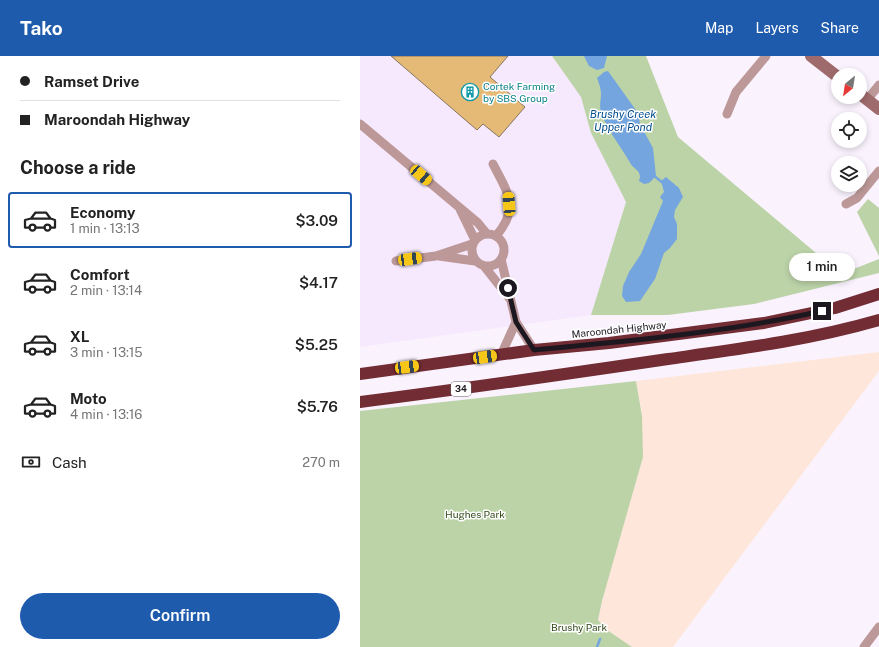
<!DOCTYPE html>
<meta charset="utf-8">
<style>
:root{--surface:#fff;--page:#f6f6f6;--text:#222;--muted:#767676;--line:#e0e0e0;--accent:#1f5bad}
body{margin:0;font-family:"Public Sans",sans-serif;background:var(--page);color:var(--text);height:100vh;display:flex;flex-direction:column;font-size:15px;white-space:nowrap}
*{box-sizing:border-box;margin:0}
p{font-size:13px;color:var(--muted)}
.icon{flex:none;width:22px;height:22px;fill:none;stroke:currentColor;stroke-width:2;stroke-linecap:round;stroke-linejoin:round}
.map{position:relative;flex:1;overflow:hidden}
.drawer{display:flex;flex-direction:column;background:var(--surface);width:360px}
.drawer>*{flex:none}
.hud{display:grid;align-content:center;height:88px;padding:0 20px;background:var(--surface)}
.needle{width:26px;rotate:210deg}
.buttons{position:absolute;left:471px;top:12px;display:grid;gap:8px}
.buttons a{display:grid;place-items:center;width:36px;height:36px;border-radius:50%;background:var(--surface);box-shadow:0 2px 6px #0003;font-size:20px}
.end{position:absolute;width:18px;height:18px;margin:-9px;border:5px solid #1d1720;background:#fff;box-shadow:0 0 0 2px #fff}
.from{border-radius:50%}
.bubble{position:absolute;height:28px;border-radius:14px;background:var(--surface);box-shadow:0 2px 6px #0003;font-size:13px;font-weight:600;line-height:28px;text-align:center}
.car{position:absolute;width:12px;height:24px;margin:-12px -6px;border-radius:5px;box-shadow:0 0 3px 1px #0007;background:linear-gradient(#f5c518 24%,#345 0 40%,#f5c518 0 76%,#345 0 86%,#f5c518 0)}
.hud b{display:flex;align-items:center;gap:14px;height:38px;font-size:15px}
.hud b+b{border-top:1px solid var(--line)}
.hud i{width:10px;height:10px;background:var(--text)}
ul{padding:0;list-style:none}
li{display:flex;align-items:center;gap:12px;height:56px;margin:0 8px 6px;padding:0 12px;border:2px solid transparent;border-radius:4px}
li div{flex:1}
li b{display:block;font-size:15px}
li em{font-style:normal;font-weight:600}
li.active{border-color:var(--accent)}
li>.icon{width:36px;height:36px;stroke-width:1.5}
h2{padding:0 20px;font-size:18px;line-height:48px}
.pay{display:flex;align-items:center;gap:10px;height:44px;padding:0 20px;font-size:15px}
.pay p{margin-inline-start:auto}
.button{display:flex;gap:8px;margin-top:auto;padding:8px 20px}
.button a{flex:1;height:46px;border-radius:24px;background:var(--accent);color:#fff;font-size:16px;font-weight:600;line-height:46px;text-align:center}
header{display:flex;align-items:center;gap:24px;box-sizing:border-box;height:56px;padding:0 20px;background:var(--accent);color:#fff}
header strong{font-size:19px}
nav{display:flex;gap:22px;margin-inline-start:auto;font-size:14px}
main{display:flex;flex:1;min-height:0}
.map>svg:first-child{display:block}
.built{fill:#f6e9fd}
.education{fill:#fee7da}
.green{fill:#bcd3a8}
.water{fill:#74a5de}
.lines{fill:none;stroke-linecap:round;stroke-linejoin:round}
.stream{stroke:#74a5de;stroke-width:2.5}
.building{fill:#e5b976;stroke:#85755e}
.street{stroke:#bd9898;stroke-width:9}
.secondary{stroke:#9f6a6c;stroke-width:12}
.highway{stroke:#722c33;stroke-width:12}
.route{stroke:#1d1720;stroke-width:5}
.labels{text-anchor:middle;stroke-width:3;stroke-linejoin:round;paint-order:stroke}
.shield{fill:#fff;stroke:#615d63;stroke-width:1}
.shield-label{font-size:9px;font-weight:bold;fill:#1d1720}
.culture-label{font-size:10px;fill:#0d838f;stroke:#fff;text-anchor:start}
.street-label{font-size:10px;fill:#1d1720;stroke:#fff}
.park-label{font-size:10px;fill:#324818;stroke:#fff}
.water-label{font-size:11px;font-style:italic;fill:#004c8f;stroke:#fff}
</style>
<header>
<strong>Tako</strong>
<nav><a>Map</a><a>Layers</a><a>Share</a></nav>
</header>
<main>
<section class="drawer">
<div class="hud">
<b><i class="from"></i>Ramset Drive</b>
<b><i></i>Maroondah Highway</b>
</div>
<h2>Choose a ride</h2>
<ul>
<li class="active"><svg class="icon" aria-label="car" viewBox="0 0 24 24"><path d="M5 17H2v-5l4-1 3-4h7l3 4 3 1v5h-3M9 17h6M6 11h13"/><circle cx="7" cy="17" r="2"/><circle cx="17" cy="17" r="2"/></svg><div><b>Economy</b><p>1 min · 13:13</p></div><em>$3.09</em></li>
<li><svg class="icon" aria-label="car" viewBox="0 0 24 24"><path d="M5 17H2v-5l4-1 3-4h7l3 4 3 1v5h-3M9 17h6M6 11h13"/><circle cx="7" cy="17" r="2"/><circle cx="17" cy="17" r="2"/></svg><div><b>Comfort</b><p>2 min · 13:14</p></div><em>$4.17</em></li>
<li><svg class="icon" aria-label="car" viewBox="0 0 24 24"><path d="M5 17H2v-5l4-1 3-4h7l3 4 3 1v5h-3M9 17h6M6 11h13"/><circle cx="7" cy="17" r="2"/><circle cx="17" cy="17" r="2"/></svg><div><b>XL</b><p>3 min · 13:15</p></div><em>$5.25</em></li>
<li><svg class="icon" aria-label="car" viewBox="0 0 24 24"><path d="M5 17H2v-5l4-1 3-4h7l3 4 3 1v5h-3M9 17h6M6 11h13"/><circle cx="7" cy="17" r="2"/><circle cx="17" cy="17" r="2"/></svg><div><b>Moto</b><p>4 min · 13:16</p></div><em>$5.76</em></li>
</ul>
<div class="pay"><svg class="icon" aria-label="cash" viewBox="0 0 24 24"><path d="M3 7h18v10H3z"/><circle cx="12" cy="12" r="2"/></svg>Cash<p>270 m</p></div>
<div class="button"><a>Confirm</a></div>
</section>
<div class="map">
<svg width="519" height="591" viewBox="0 0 519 591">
<rect width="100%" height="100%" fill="#faf3fe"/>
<!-- built -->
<path class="built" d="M0,0h192l30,41 9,36 35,69 -35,113 -231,32z"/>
<!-- education -->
<path class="education" d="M519,296v19l-206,276h-41l-25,-17 -9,-10 44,-204 -6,-35z"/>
<!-- green -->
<path class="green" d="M192,0h94l32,81 163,137 38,-15v14l-125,31 -86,11h-77l35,-113 -35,-69 -10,-36z
M508,143l11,9v48l-22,-44z
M276,325l6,35 1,41 -41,144 -4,19 9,10 25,17h-272v-236z"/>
<!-- water -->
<path class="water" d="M224,0h23l-3,12 -7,2 -8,-4z
M248,15l30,42 2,11 13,24 3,28 -7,7 -5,1 -5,-3c4,-11 -6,-11 -10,-20 -9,-16 -22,-31 -28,-49 -2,-6 0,-12 0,-18 0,-5 -2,-11 -4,-16l7,-6z
M306,121l13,11 4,9 -8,13 -1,7 3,7v15l-7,9 -6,5 -9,26 -15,22 -14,1 -4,-6 1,-10 6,-14 12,-18 22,-53 -3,-4 4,-5 -3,-11z"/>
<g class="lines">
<!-- stream -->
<path class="stream" d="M293,119l10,8
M237,591l3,-8"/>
</g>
<!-- building -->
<path class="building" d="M31,0h117l-18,21 35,30 -26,30 -16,-13 -6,6z"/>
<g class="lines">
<!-- street -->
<path class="street" d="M507,44l12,-15
M367,58l9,-22 30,-36
M0,68l118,99 9,11
M133,108c15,29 27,44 3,72
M486,148l11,-6 22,-27
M100,153l15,31
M112 194a16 16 0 1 1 32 0a16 16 0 1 1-32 0Z
M79,200l36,5
M141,203l15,63 18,28
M36,205l40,-5 36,-12
M124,210l26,33
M141,299l15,-33
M504,591l15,-20"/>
<!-- secondary -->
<path class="secondary" d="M451,0l27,21
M500,38l19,15"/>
<!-- highway -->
<path class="highway" d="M0,318l174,-24 75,-7 155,-20 71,-15 44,-14
M0,346c103,-13 206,-28 308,-43 71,-10 142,-19 211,-39"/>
</g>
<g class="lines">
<!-- route -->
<path class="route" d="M148,232l8,34 18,28c96,-9 194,-18 288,-39"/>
</g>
<!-- icons -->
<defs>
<symbol id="building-ring" viewBox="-11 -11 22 22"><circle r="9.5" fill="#fff" stroke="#0f9aa8" stroke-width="1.5"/><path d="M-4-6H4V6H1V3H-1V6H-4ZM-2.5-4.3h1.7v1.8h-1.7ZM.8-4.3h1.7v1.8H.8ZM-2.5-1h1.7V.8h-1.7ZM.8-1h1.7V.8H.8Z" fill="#0f9aa8"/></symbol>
</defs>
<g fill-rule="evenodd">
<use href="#building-ring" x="100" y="26" width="20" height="20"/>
</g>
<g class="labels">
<!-- shield labels -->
<rect class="shield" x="91" y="326" width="20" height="14" rx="3"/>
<g class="shield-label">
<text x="101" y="336">34</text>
</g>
<!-- culture labels -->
<g class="culture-label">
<text x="123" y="34">Cortek Farming<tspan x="123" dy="12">by SBS Group</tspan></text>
</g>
<!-- street labels -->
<g class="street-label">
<text transform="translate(259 273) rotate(-6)" y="4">Maroondah Highway</text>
</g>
<!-- park labels -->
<g class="park-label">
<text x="115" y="462">Hughes Park</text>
<text x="219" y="575">Brushy Park</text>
</g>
<!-- water labels -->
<g class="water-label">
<text x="263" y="62">Brushy Creek<tspan x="263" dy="13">Upper Pond</tspan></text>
</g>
</g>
</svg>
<div class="buttons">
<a><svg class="needle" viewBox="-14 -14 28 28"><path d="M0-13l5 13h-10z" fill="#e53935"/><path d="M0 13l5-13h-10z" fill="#767676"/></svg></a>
<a><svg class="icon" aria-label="locate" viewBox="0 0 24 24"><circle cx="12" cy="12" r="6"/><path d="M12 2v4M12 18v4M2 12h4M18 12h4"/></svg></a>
<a><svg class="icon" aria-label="layers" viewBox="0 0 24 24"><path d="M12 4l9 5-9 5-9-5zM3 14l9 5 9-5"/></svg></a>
</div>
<i class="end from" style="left:148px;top:232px"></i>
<i class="end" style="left:462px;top:255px"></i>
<div class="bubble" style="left:429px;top:197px;width:66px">1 min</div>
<i class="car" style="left:61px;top:119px;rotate:130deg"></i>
<i class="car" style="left:149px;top:148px;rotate:356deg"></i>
<i class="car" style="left:50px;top:203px;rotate:82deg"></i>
<i class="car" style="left:125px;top:301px;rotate:82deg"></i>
<i class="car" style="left:47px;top:311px;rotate:82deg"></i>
</div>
</main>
